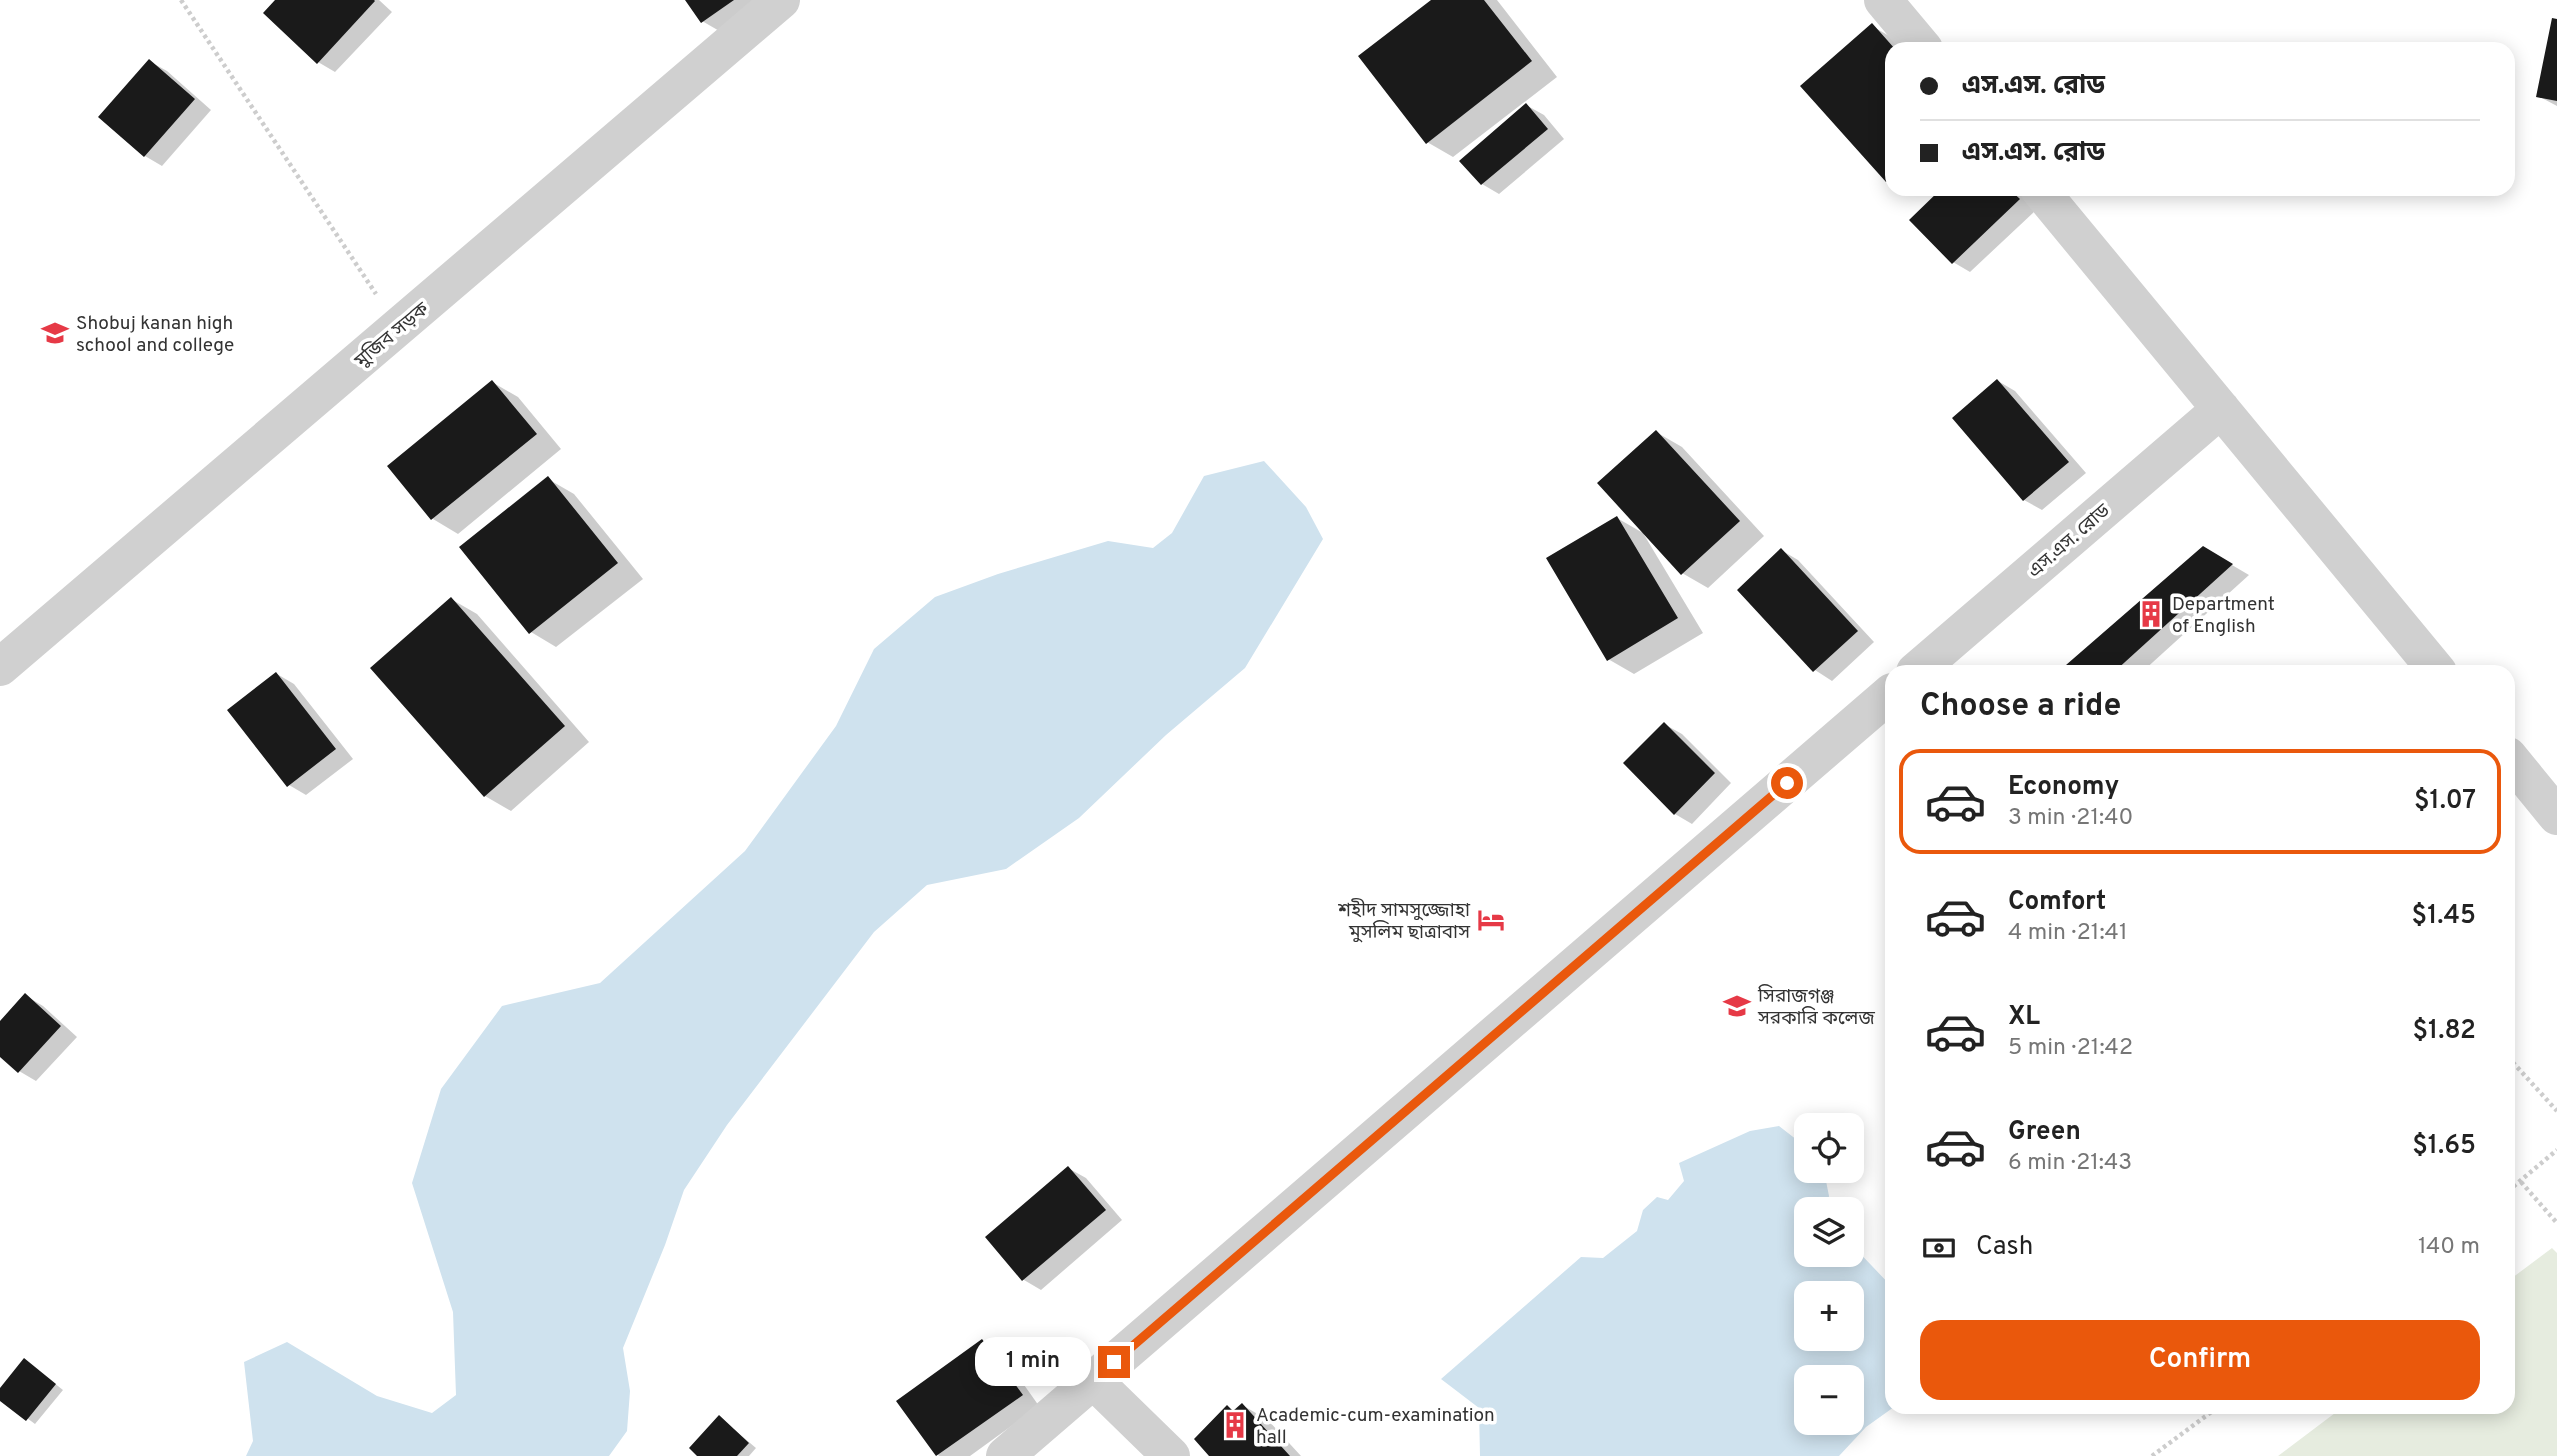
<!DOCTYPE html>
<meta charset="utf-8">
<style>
:root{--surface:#fff;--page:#f2f2f2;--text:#222;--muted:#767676;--line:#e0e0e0;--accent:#ea580c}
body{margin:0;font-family:Overpass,"Noto Sans Bengali",sans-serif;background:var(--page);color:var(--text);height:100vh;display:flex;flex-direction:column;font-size:26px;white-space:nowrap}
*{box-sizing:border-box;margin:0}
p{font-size:23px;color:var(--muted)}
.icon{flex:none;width:38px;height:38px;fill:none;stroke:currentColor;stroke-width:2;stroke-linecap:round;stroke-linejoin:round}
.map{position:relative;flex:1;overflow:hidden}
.side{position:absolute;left:1885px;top:665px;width:630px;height:749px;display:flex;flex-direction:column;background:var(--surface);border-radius:21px;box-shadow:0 4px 18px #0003}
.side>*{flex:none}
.banner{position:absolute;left:1885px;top:42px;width:630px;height:154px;border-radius:21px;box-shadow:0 4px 18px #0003;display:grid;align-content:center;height:154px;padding:0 35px;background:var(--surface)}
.tools{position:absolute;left:1794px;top:1113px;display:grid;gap:14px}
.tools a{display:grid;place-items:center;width:70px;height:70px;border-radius:14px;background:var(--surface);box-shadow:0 4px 18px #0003;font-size:35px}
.end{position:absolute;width:32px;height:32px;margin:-16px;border:9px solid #ea580c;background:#fff;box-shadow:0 0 0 4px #fff}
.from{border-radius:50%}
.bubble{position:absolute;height:49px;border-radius:21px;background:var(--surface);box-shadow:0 4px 18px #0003;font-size:23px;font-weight:600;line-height:49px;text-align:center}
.banner b{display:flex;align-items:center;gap:24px;height:66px;font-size:26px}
.banner b+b{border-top:2px solid var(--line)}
.banner i{width:18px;height:18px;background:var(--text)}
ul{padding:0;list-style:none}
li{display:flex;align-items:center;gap:21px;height:105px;margin:0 14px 10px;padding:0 21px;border:4px solid transparent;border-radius:21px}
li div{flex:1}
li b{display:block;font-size:26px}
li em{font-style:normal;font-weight:600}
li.on{border-color:var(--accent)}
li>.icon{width:63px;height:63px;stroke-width:1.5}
h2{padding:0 35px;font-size:32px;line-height:84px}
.pay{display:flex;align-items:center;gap:18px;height:77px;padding:0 35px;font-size:26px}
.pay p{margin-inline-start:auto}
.cta{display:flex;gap:14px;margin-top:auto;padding:14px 35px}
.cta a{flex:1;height:80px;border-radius:21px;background:var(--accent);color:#fff;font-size:28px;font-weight:600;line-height:80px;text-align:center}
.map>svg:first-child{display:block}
.green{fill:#e6ecdf}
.water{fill:#cfe2ee;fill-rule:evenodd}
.shadow{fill:#0003}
.building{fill:#1a1a1a}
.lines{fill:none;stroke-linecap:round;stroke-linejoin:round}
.path{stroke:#cdcdcd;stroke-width:4.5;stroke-dasharray:3.5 3.5;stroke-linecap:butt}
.street{stroke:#d0d0d0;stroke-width:38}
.route{stroke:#ea580c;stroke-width:9}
.labels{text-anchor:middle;stroke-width:7;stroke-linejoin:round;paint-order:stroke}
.poi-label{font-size:19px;fill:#333;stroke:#fff;text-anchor:start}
.street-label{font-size:19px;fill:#333;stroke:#fff}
</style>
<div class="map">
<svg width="2557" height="1456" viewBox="0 0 2557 1456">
<rect width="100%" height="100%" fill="#fff"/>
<!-- green -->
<path class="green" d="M2552,1248l5,5v203h-279l65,-49h165v-126z"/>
<!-- water -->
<path class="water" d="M1264,461l42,46 17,32 -78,129 -79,67 -87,83 -73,51 -79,16 -53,47 -147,193 -43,65 -19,55 -42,103 7,43 -3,40 -18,25h-363l7,-15 -9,-79 43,-20 90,54 55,17 24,-18 -3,-83 -41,-129 29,-94 61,-83 98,-23 145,-132 91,-125 38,-77 61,-52 63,-23 110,-33 45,7 19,-15 32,-57z
M1779,1126l27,21v24h18l5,25 -2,13h-21v46h46v-10l40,42v120h2l-28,20 -27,29h-359l-1,-48 -38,-29 140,-122 22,1 34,-27 6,-21 14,-13 11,3 16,-19 -5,-18 71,-32zM1806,1293h46v46h-46zM1806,1377h46v46h-46z"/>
<!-- shadow -->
<path class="shadow" d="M277,0h102l13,12 -57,60 -17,-10z
M687,0h94l-53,36 -26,-15z
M1434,0h63l60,77 -104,80 -26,-15z
M2557,21v85l-19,-10z
M1872,26l26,15 8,8h-14v135l-5,-3z
M149,61l18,10 44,39 -49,56 -17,-10z
M1526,105l18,10 20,24 -65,55 -17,-10z
M1901,189h20l-8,7z
M1943,189h72l21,21 -66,62 -17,-10z
M1998,381l17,10 71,82 -44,37 -18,-10z
M492,382l26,15 43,52 -103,85 -25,-15z
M1656,432l26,15 82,89 -56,52 -26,-15z
M548,479l26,15 69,85 -87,68 -25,-15z
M1617,518l26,15 60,100 -69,41 -26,-15z
M2203,548l46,27 -107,97h-63z
M1781,550l17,10 76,82 -42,39 -17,-11z
M451,599l26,15 112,128 -78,69 -26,-15z
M277,674l17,10 59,75 -47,36 -17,-10z
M1664,724l18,10 49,49 -39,41 -17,-10z
M26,996l17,10 34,31 -41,44 -17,-10 -19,-17v-30z
M1068,1168l18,10 36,42 -81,70 -17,-10 -37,-43z
M983,1341l17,10 39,55 -69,50h-31l-40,-55z
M25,1360l38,30 -28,34 -35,-26v-7z
M1242,1405l26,15 33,36h-90l17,-48 7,4z
M719,1417l37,31 -7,8h-49z"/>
<!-- building -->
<path class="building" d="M275,0h99l1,1 -58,63 -54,-51z
M685,0h49l-33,23z
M1431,0h53l48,61 -106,83 -68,-88z
M2552,18l5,1v82l-21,-4z
M1872,23l23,26h-3v128l-6,5 -86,-96z
M149,59l46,40 -51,58 -46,-40z
M1526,103l22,26 -67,56 -22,-24z
M1941,189h68l11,10 -68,65 -43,-44z
M1997,379l72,83 -46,39 -71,-83z
M492,380l45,54 -106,86 -44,-54z
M1656,430l84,91 -59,54 -84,-92z
M548,476l70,87 -89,71 -70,-87z
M1617,516l61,102 -71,43 -61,-103z
M2203,546l30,18 -119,108h-38l-10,-7z
M1781,548l77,83 -45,41 -76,-82z
M451,597l114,129 -81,71 -114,-129z
M276,672l60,77 -49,38 -60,-77z
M1664,722l51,51 -41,42 -51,-52z
M25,993l36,33 -43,47 -18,-16v-36z
M1068,1166l38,44 -84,71 -37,-44z
M982,1339l41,56 -87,61 -40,-55z
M24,1358l32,26 -30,37 -26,-20v-13z
M1242,1403l48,53h-81l-15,-17 33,-34 6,6z
M719,1415l30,28 -12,13h-40l-8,-8z"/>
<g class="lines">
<!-- path -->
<path class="path" d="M181,0l195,294
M2508,1057l49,54
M2521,1182l36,41
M2508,1191l49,-41
M2152,1456l66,-49"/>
<!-- street -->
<path class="street" d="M1883,0l41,49
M2039,189l399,483
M0,667l781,-667
M1915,672l306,-263
M2508,756l49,60
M1093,1380l78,76
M1005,1456l887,-764"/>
</g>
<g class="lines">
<!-- route -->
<path class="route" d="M1114,1362l673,-579"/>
</g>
<!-- icons -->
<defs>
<symbol id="university-bare" viewBox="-9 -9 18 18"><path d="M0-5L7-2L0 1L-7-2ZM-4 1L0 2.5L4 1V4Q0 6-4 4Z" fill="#e63946" stroke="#fff" stroke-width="2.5" paint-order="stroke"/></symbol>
<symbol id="building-bare" viewBox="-9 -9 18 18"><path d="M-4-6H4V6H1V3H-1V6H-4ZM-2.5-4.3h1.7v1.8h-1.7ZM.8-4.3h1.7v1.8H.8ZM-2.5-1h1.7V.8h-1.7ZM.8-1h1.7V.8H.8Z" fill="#e63946" stroke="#fff" stroke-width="2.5" paint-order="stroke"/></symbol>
<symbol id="hotel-bare" viewBox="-9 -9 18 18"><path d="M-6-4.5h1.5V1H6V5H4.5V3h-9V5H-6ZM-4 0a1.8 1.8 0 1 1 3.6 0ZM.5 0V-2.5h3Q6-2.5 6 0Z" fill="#e63946" stroke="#fff" stroke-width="2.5" paint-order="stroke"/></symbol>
</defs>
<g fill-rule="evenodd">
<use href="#university-bare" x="36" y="314" width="38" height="38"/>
<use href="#building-bare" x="2132" y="595" width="38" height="38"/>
<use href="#hotel-bare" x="1472" y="901" width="38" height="38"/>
<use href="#university-bare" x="1718" y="987" width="38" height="38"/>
<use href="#building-bare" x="1216" y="1406" width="38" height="38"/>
</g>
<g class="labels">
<!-- poi labels -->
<g class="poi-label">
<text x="76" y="329">Shobuj kanan high<tspan x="76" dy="22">school and college</tspan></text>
<text x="2172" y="610">Department<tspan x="2172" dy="22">of English</tspan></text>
<text x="1470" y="916" text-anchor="end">শহীদ সামসুজ্জোহা<tspan x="1470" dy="22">মুসলিম ছাত্রাবাস</tspan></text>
<text x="1758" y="1002">সিরাজগঞ্জ<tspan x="1758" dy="22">সরকারি কলেজ</tspan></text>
<text x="1256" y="1421">Academic-cum-examination<tspan x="1256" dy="22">hall</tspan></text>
</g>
<!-- street labels -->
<g class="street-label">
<text transform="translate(391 334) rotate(-40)" y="7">মুজিব সড়ক</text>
<text transform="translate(2068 540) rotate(-41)" y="7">এস.এস. রোড</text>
</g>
</g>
</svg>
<div class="tools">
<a><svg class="icon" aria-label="locate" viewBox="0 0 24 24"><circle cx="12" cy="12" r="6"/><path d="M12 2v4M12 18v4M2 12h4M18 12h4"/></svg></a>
<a><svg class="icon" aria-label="layers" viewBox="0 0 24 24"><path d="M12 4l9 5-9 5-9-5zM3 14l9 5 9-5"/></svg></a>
<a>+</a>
<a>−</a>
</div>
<i class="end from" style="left:1787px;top:783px"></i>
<i class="end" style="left:1114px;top:1362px"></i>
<div class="bubble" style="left:975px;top:1337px;width:116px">1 min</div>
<div class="banner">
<b><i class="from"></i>এস.এস. রোড</b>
<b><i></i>এস.এস. রোড</b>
</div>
<section class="side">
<h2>Choose a ride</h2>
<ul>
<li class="on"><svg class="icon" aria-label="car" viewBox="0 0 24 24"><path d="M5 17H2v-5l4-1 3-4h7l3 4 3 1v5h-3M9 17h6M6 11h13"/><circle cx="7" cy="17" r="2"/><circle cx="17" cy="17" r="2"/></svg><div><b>Economy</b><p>3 min · 21:40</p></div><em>$1.07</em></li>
<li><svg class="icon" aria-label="car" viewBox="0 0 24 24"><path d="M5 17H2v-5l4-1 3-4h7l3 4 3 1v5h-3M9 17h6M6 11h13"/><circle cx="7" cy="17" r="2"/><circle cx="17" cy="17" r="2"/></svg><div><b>Comfort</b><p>4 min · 21:41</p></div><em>$1.45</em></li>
<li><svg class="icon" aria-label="car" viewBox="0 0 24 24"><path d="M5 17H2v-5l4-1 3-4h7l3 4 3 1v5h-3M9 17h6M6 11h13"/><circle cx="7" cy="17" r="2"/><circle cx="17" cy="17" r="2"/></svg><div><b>XL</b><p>5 min · 21:42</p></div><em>$1.82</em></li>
<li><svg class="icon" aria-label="car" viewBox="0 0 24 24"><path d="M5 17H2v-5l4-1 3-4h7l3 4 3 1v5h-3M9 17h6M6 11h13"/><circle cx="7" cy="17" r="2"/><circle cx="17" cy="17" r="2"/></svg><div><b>Green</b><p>6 min · 21:43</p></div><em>$1.65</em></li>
</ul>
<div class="pay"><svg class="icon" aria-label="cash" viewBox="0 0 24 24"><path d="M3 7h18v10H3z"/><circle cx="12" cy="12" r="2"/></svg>Cash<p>140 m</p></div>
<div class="cta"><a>Confirm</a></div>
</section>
</div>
